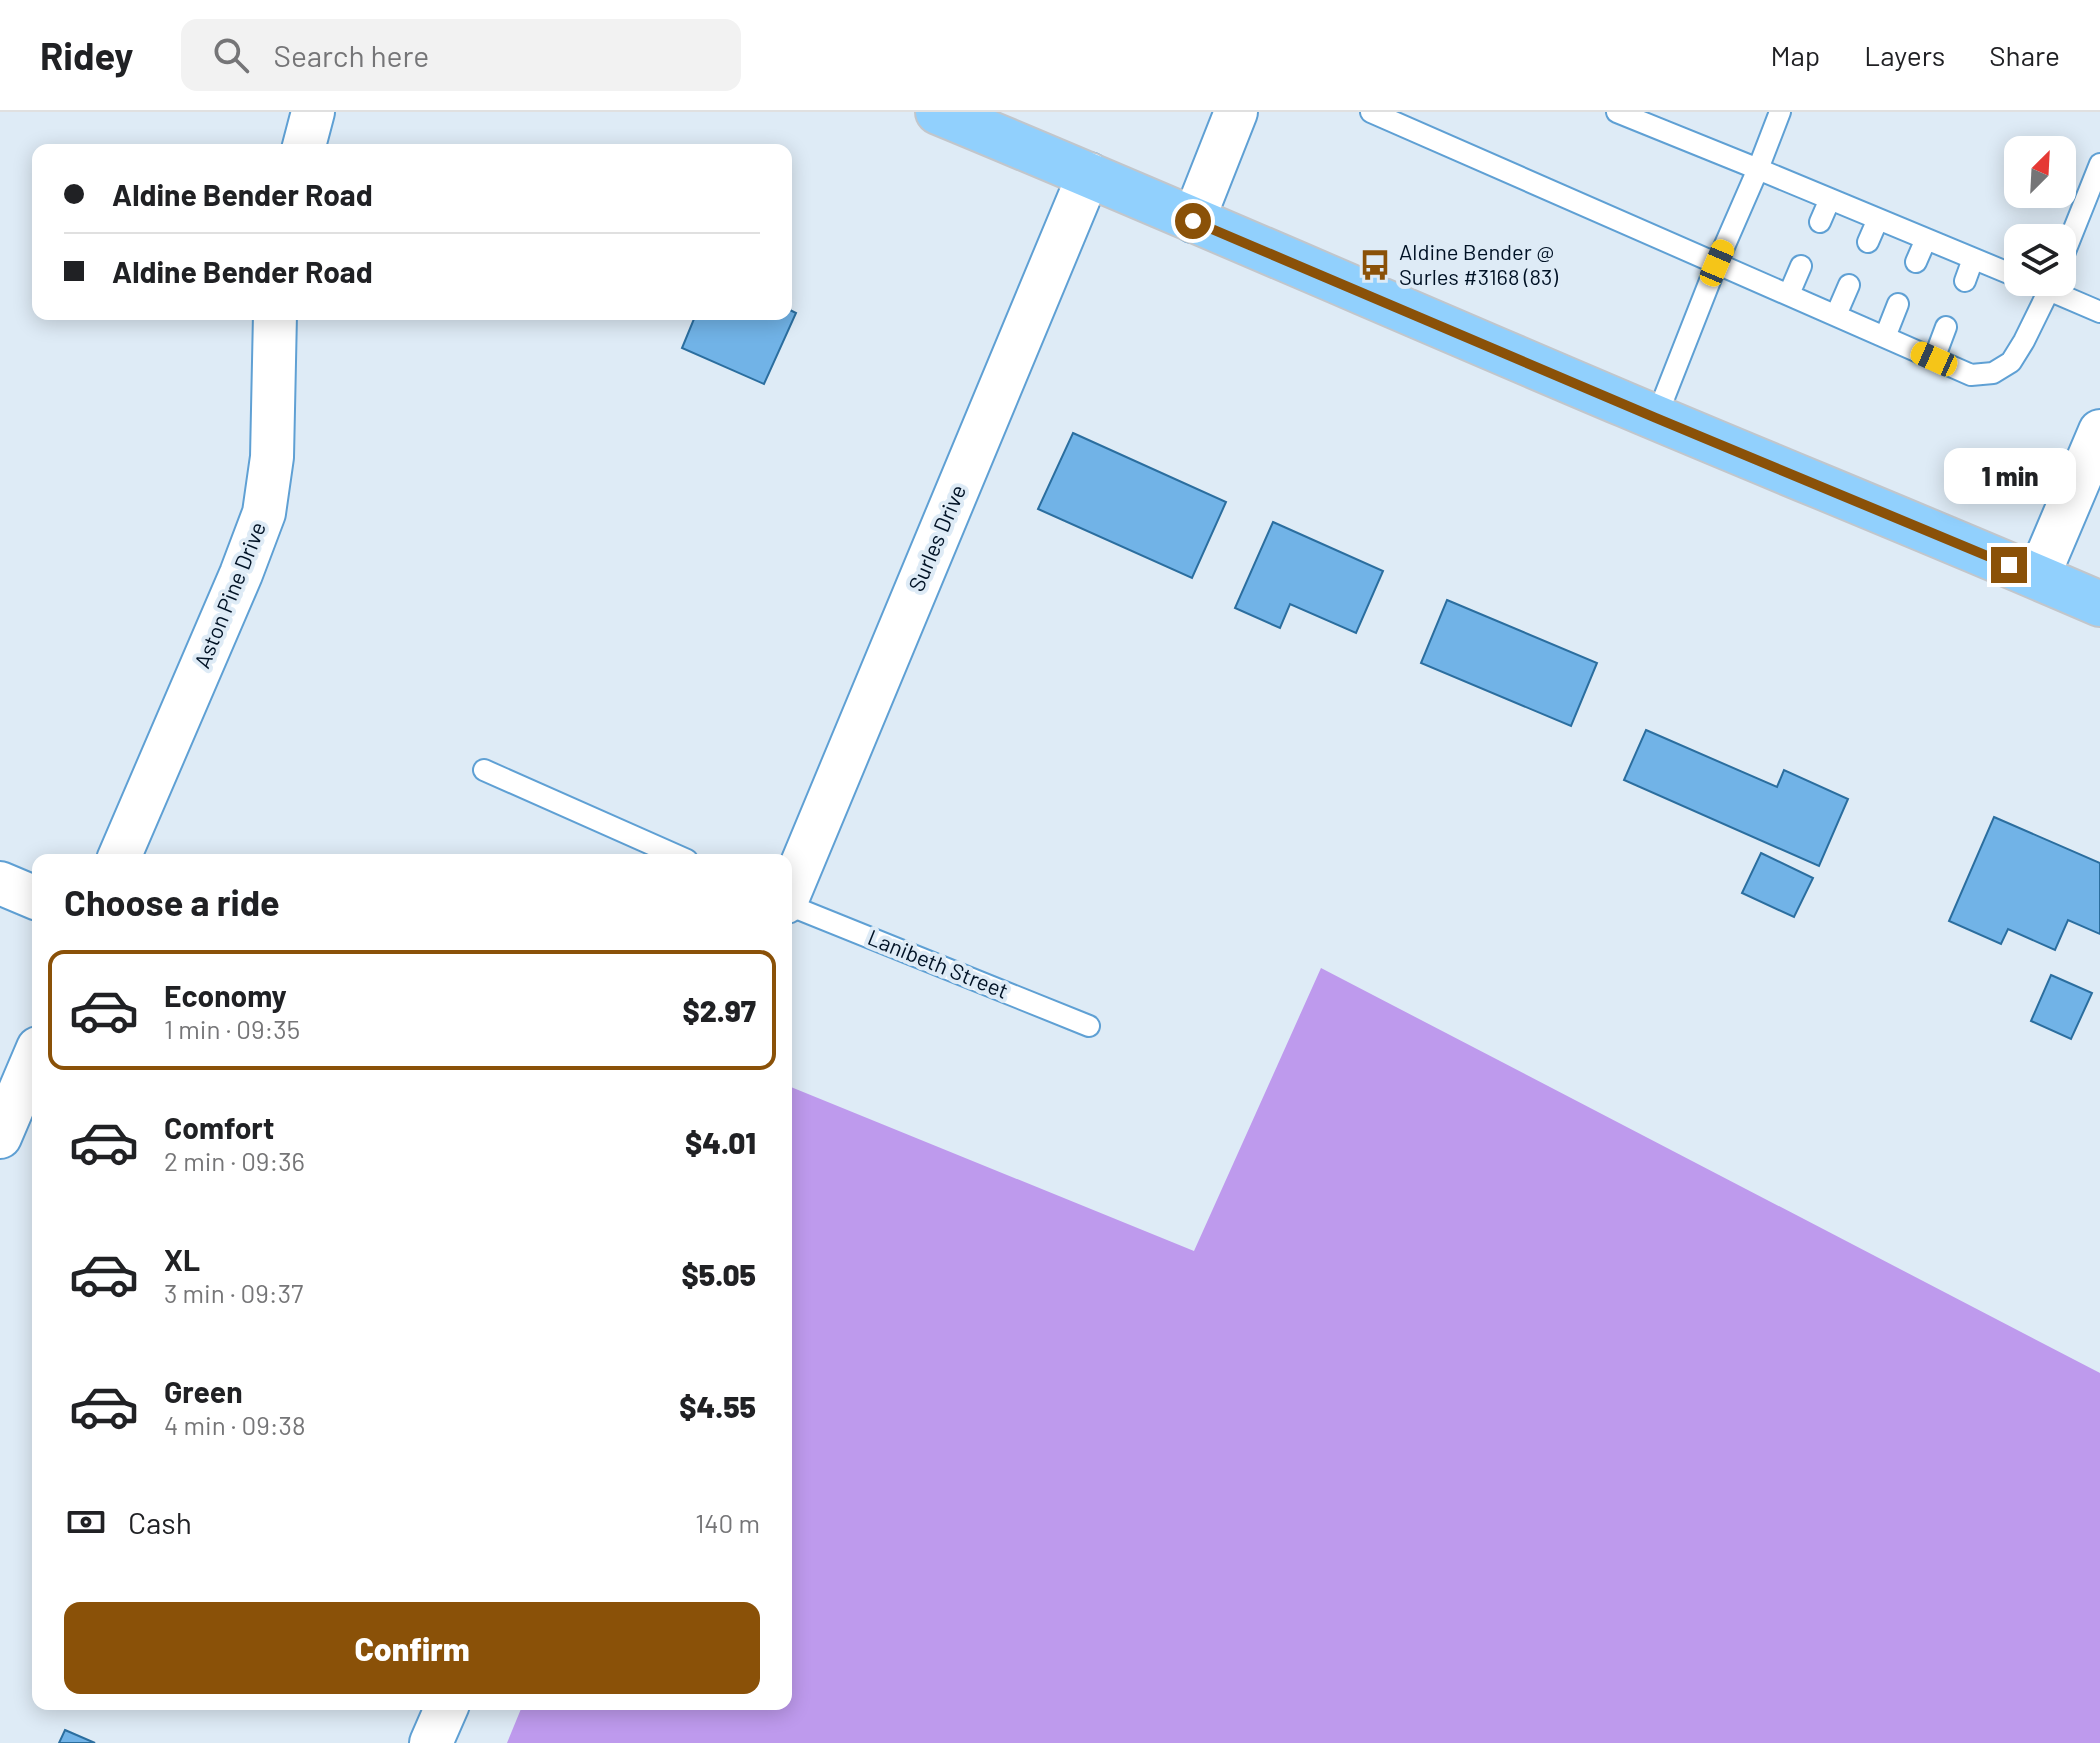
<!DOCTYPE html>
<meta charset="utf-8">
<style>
:root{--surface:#fff;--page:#f2f2f2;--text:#202124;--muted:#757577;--line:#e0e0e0;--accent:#8a5108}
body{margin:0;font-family:Barlow,sans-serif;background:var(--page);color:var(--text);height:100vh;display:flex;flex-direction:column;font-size:30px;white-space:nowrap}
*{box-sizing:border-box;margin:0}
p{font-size:26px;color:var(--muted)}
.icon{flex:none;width:44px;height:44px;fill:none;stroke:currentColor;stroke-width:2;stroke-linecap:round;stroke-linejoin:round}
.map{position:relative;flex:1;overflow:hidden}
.drawer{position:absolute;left:32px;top:742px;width:760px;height:856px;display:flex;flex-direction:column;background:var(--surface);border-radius:16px;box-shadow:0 4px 20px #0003}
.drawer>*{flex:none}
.top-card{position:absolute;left:32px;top:32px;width:760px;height:176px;border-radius:16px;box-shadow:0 4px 20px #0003;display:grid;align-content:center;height:176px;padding:0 32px;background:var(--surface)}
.needle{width:52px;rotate:24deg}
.controls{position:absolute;left:2004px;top:24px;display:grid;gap:16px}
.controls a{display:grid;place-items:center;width:72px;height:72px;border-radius:16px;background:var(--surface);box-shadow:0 4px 20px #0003;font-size:40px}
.end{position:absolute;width:36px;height:36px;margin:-18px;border:10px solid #8a5108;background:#fff;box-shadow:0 0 0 4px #fff}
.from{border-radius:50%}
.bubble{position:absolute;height:56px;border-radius:16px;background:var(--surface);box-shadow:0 4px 20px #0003;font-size:26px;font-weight:800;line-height:56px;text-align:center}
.car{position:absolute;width:24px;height:48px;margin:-24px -12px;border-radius:10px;box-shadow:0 0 6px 2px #0007;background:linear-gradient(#f5c518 24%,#345 0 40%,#f5c518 0 76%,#345 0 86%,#f5c518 0)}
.top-card b{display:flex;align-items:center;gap:28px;height:76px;font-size:30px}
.top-card b+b{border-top:2px solid var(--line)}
.top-card i{width:20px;height:20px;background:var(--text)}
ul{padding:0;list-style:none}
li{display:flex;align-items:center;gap:24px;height:120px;margin:0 16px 12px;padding:0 16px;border:4px solid transparent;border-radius:16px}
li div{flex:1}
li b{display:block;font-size:30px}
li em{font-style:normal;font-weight:800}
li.selected{border-color:var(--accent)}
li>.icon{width:72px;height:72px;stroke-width:1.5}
h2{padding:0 32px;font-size:36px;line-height:96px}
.pay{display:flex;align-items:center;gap:20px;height:88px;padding:0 32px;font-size:30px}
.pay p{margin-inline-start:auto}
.action{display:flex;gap:16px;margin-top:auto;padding:16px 32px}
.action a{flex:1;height:92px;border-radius:16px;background:var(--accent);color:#fff;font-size:32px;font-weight:800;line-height:92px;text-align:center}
header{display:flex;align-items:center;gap:48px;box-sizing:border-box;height:112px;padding:0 40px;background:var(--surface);border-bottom:2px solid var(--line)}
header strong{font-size:38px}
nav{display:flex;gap:44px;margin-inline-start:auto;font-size:28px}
.search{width:560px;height:72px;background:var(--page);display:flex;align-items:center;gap:20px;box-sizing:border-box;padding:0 28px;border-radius:16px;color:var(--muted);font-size:30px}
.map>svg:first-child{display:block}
.forest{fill:#be9aed}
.building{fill:#71b3e7;stroke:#2b6e9f;stroke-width:2}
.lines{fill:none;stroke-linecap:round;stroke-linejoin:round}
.lane-casing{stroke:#5fa0d4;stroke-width:24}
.street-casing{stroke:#5fa0d4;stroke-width:46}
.primary-casing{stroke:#c2c6cb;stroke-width:48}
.lane{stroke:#fff;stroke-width:20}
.street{stroke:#fff;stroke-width:42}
.primary{stroke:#91d0fd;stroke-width:44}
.route{stroke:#8a5108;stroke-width:10}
.labels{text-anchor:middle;stroke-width:8;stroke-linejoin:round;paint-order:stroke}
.poi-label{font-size:22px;fill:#001225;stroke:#deebf6;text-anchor:start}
.street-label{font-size:22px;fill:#001225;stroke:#deebf6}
</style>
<header>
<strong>Ridey</strong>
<div class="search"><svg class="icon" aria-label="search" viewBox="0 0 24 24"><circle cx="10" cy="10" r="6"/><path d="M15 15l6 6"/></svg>Search here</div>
<nav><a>Map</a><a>Layers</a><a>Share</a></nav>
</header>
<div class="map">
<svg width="2100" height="1631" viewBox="0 0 2100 1631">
<rect width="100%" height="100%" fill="#deebf6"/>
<!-- forest -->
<path class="forest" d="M1321,856l779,405v370h-1593l16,-39h263v-619l408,166z"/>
<!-- building -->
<path class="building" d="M786,196l10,5 -32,71 -82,-36 14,-34h90z
M1073,321l153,69 -34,76 -154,-69z
M1273,410l110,49 -27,62 -66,-29 -10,24 -45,-20z
M1447,488l150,63 -26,63 -150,-63z
M1646,618l131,57 7,-17 64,29 -29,67 -195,-86z
M1994,705l106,46v71l-32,-14 -13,30 -47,-21 -7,15 -52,-23z
M1761,741l52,25 -19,39 -52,-24z
M2051,863l41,18 -21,46 -40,-18z
M65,1618l30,13h-36z"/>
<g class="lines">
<defs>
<path id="lane" d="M1371,0l600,263 22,-2 18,-11 13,-21 29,-59
M1617,0l141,57 -41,94 -61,155
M1780,0l-22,57 260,108
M1820,110l10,-23
M1868,130l10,-23
M2062,147l38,-95
M1916,150l10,-23
M1965,169l8,-22
M2030,170l70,30
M1789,182l12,-28
M1836,203l13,-30
M1885,225l13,-33
M1934,247l12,-32
M484,658l203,90
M786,792l303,122"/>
<path id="street" d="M303,38l10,-38
M1193,109l43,-109
M2038,465l62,-146
M118,748l123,-286 23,-61 8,-56 3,-143
M0,771l38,16
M786,790l303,-728
M0,1025l38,-89
M431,1631l17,-39"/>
<path id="primary" d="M938,0c230,95 459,196 688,293 158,67 317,131 474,199"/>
</defs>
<!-- lane casing -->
<use href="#lane" class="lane-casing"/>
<!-- street casing -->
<use href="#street" class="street-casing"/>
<!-- primary casing -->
<use href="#primary" class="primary-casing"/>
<!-- lane -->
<use href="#lane" class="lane"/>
<!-- street -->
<use href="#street" class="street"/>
<!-- primary -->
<use href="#primary" class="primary"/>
</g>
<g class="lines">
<!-- route -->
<path class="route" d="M1193,109l463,197 353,147"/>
</g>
<!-- icons -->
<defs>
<symbol id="bus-bare" viewBox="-9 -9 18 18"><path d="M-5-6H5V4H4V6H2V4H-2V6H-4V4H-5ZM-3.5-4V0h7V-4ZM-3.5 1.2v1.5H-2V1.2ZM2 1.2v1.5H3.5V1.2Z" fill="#8a5108" stroke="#deebf6" stroke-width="2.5" paint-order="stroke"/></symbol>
</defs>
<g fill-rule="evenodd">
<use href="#bus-bare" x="1353" y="131" width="44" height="44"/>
</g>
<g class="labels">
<!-- poi labels -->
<g class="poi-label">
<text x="1399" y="148">Aldine Bender @<tspan x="1399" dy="25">Surles #3168 (83)</tspan></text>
</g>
<!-- street labels -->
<g class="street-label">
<text transform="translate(937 426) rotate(-67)" y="8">Surles Drive</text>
<text transform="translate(230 483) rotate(-68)" y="8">Aston Pine Drive</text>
<text transform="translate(938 852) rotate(22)" y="8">Lanibeth Street</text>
</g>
</g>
</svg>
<div class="controls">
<a><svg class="needle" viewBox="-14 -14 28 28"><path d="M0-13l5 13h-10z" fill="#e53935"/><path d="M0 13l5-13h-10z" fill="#757577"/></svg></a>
<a><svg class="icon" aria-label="layers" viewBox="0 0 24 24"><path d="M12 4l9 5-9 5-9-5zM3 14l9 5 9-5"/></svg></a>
</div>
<i class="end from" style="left:1193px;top:109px"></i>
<i class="end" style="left:2009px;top:453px"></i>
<div class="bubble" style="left:1944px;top:336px;width:132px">1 min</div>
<i class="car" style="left:1717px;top:151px;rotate:23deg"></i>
<i class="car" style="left:1934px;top:247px;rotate:294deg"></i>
<div class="top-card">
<b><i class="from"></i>Aldine Bender Road</b>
<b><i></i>Aldine Bender Road</b>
</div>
<section class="drawer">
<h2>Choose a ride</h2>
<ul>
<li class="selected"><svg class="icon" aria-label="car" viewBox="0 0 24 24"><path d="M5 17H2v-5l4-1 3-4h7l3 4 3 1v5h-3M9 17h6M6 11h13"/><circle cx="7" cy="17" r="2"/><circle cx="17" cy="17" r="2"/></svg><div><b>Economy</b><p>1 min · 09:35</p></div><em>$2.97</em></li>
<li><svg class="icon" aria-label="car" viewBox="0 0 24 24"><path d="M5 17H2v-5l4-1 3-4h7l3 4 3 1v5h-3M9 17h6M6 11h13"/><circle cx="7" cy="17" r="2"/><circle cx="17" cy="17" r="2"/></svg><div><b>Comfort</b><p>2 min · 09:36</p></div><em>$4.01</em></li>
<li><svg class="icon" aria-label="car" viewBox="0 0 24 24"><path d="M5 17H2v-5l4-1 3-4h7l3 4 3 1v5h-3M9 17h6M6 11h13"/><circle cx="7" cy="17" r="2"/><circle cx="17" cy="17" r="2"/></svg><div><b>XL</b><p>3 min · 09:37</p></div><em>$5.05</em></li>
<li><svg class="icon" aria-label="car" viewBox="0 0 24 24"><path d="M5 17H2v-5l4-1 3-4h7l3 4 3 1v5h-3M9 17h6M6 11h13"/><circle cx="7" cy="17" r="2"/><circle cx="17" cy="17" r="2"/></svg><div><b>Green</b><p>4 min · 09:38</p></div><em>$4.55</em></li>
</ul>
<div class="pay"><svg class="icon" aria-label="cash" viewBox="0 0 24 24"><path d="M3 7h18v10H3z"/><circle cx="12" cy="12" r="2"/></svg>Cash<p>140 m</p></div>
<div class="action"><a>Confirm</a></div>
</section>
</div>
